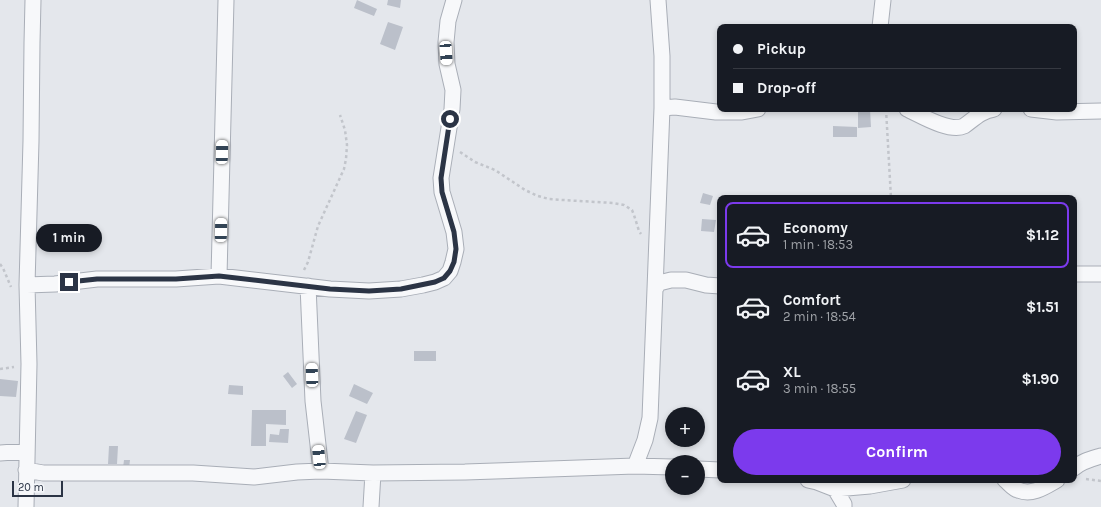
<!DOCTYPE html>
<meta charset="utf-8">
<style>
:root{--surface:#171b24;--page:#20242c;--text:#f1f3f6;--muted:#9ea1a6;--line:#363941;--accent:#7c3aed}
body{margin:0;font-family:Karla,sans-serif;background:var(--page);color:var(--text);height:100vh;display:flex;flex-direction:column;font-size:15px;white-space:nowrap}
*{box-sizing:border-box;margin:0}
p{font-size:13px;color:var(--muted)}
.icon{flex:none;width:22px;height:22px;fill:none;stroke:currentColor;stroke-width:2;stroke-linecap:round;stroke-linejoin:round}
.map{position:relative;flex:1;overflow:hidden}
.panel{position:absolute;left:717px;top:195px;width:360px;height:288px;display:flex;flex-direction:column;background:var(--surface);border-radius:8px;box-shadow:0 2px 6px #0003}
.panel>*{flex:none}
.guide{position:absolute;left:717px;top:24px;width:360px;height:88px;border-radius:8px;box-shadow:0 2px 6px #0003;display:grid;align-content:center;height:88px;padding:0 16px;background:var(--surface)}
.tools{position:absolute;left:665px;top:407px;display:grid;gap:8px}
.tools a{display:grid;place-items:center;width:40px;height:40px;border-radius:50%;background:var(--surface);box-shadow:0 2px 6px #0003;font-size:20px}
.scale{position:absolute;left:12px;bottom:10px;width:51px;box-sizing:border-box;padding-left:4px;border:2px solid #2b3445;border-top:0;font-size:11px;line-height:14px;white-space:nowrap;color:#2b3445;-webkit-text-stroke:3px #f4f6f9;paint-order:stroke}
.end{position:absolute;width:18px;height:18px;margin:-9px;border:5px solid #2b3445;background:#fff;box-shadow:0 0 0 2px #fff}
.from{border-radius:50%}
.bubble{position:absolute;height:28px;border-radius:14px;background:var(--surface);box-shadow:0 2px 6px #0003;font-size:13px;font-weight:700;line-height:28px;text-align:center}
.car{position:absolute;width:12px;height:24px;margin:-12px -6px;border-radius:5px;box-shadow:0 0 3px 1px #0007;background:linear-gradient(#fff 24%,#345 0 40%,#fff 0 76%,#345 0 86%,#fff 0)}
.guide b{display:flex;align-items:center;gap:14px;height:38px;font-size:15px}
.guide b+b{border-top:1px solid var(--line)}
.guide i{width:10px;height:10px;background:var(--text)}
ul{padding:7px 0 0;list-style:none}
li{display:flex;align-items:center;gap:12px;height:66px;margin:0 8px 6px;padding:0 8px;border:2px solid transparent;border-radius:8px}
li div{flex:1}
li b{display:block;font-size:15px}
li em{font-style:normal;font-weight:700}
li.selected{border-color:var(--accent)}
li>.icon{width:36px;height:36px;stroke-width:1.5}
.button{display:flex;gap:8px;margin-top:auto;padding:8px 16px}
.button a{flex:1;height:46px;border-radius:24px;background:var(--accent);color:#fff;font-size:16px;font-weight:700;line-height:46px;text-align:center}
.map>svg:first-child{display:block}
.building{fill:#bbc0ca}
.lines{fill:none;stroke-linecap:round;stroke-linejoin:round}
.street-casing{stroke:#a9aeb7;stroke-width:17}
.path{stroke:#c2c5cb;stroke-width:2.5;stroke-dasharray:3 3;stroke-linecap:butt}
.street{stroke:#f7f8fa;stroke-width:15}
.route{stroke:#2b3445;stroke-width:5}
</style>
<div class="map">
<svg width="1101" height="507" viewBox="0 0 1101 507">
<rect width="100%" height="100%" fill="#e4e7ec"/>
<!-- building -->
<path class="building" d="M357,0l20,9 -3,7 -20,-8z
M388,0h13l-1,8 -13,-3z
M388,22l15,5 -8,23 -15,-6z
M858,109h12l1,18 -13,1z
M833,126l24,1v10h-24z
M703,193l10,3 -3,9 -10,-2z
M702,219l14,1 -2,12 -13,-1z
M414,351h22v10h-22z
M288,372l9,12 -5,4 -9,-12z
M0,379l18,2 -2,16 -16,-1z
M354,384l19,9 -6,11 -18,-8z
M229,385l14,1v9l-15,-1z
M252,410h34v15l-20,-1v22h-15z
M356,411l11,4 -11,28 -12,-4z
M280,429h9l-1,14 -19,-1 1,-8 9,1z
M109,446h9l-1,18h-9z
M124,460h6l-1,8h-6z"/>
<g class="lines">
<defs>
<path id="street" d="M880,27l3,-27
M662,108l13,-1 41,5h26l16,-3
M907,109c13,6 43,24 57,17 10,-7 17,-15 30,-17
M1031,109l26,3 44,-1
M1074,274h27
M219,276l7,-276
M27,285l28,-1 42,-5h79l43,-3 111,13 39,2 32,-2 22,-4 12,-3 9,-4 6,-7 3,-9 3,-13 -2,-17 -12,-40 -1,-14 11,-69 1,-19 -6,-26 -1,-22 2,-21 6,-21
M308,286l5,115 8,70
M655,289l4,-6 12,-3h15l20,5 14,1
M0,453l27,-2
M635,466l10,-26 5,-22 12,-310v-52l-4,-56
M1074,468c8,-7 17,-9 27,-12
M698,469l22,1
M26,470l17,3h150l61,4 43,-5 24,-1 52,2 92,-1 170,-6 37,1
M808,480l9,2 18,7 9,15v3
M1005,480c4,3 8,9 13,10 14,6 27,-3 39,-10
M835,489l35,-3 33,-6
M26,507l3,-143 -2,-79 4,-144 1,-98 1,-43
M371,507l2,-34"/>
</defs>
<!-- street casing -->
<use href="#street" class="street-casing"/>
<!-- path -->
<path class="path" d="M886,109l5,89
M460,152l15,10 20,8 30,20 13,6 11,3 14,1 50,3 11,2 8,5 2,5 5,16 2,3
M0,264l3,4 8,19
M304,270l4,-8 10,-36 26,-57 2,-10 1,-14 -2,-15 -5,-15
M0,369l14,-2
M1086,479l15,2"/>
<!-- street -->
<use href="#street" class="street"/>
</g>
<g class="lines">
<!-- route -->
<path class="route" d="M69,282l28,-3h79l43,-3 111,13 39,2 32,-2 34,-7 9,-4 6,-7 4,-9 2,-13 -2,-17 -12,-40 -1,-14 9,-59"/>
</g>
</svg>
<div class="tools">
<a>+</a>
<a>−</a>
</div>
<div class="scale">20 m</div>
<i class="end from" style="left:450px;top:119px"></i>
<i class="end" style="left:69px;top:282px"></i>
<div class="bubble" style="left:36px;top:224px;width:66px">1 min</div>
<i class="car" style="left:446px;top:53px;rotate:176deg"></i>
<i class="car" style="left:222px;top:152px;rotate:1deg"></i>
<i class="car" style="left:221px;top:230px;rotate:1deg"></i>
<i class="car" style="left:312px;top:375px;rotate:358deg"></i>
<i class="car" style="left:319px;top:457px;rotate:354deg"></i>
<div class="guide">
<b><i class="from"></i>Pickup</b>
<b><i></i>Drop-off</b>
</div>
<section class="panel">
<ul>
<li class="selected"><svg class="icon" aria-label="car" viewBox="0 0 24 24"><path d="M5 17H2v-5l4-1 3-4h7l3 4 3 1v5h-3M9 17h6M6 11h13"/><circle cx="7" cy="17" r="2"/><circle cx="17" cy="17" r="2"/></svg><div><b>Economy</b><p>1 min · 18:53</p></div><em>$1.12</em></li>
<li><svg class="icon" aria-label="car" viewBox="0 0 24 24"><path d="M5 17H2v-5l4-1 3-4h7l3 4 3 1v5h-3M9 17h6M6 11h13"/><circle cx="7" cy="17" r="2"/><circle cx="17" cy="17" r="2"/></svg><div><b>Comfort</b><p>2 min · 18:54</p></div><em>$1.51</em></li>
<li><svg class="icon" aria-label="car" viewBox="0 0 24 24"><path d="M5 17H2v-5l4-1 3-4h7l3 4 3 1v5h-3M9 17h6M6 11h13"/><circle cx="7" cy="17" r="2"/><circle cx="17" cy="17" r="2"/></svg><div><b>XL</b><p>3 min · 18:55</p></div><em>$1.90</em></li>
</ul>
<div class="button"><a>Confirm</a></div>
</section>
</div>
